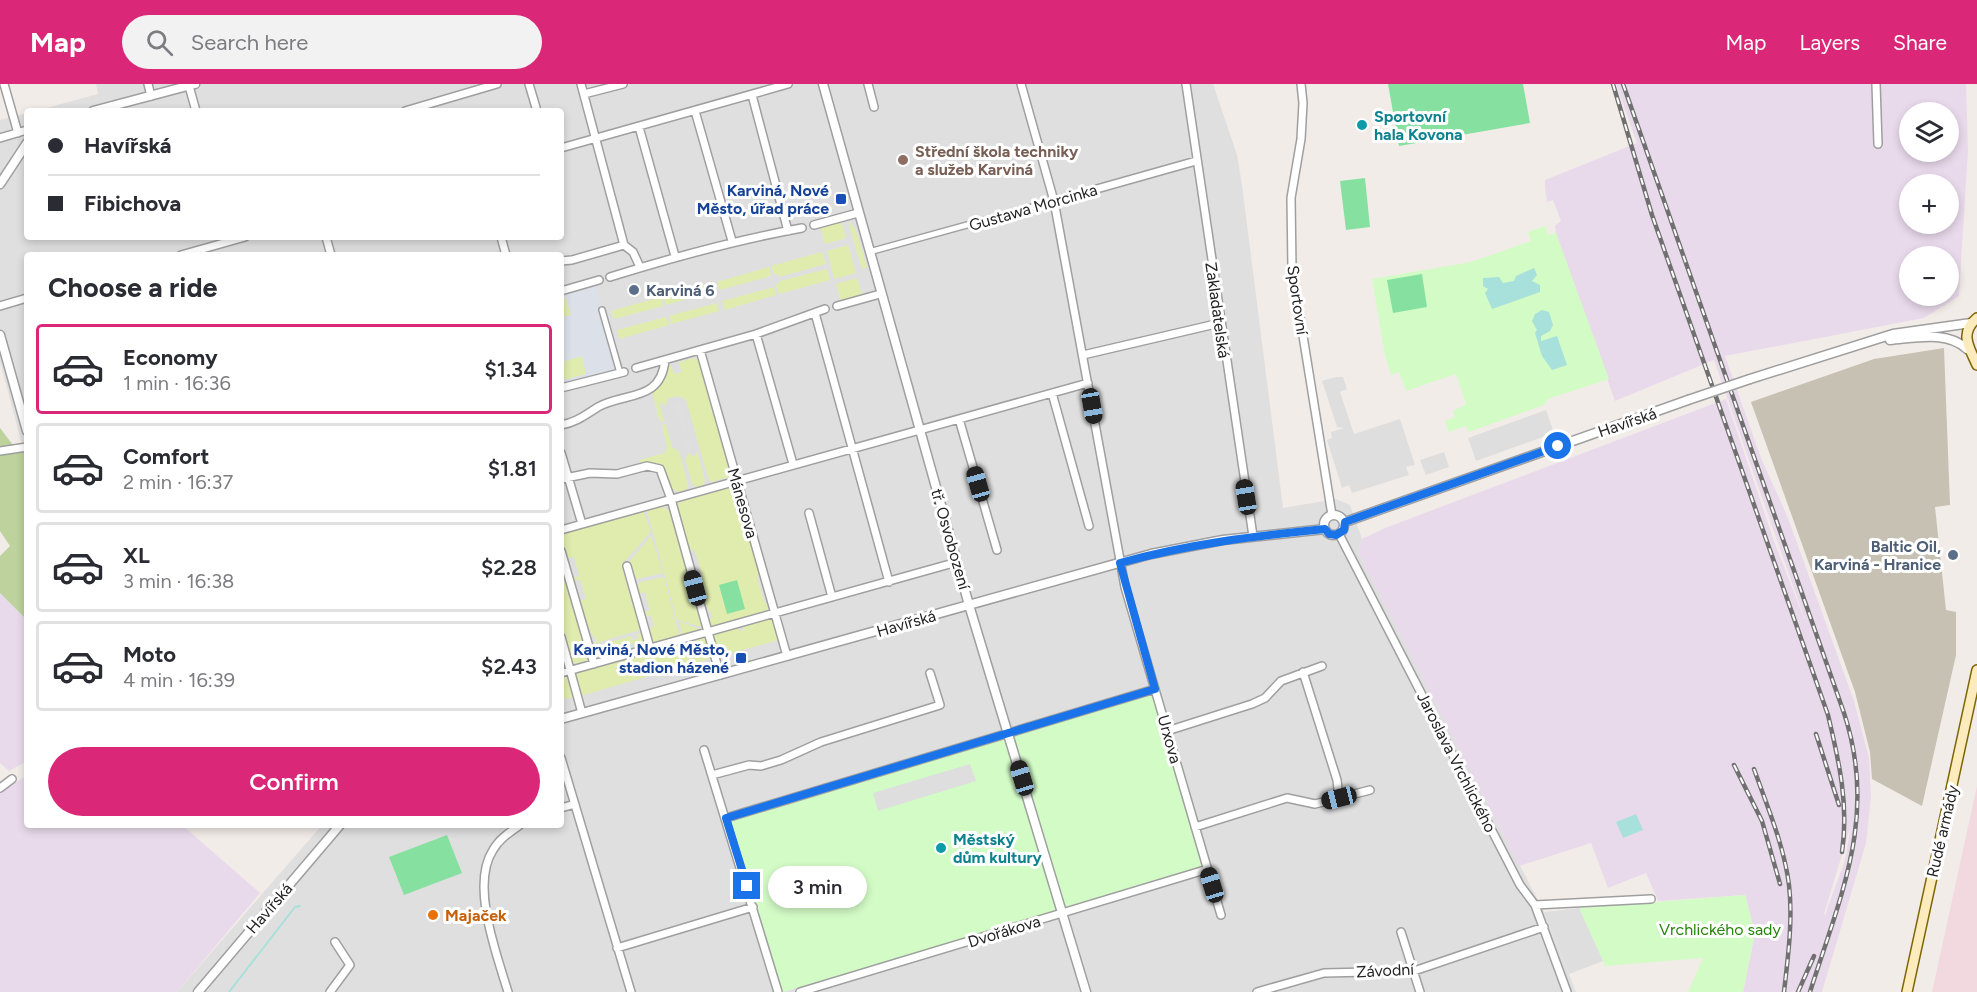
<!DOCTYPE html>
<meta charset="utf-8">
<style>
:root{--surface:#fff;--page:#f2f2f3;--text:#2b2b33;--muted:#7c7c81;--line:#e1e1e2;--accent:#db2777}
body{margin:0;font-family:Figtree,sans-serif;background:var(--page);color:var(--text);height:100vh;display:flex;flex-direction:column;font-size:22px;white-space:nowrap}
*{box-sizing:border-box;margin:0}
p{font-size:20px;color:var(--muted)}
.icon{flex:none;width:33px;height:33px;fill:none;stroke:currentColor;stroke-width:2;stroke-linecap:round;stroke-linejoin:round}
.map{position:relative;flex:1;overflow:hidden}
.panel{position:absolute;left:24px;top:168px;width:540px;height:576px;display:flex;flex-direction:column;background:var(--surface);border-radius:6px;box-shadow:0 3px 9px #0003}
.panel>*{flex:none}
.hud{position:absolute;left:24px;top:24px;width:540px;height:132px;border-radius:6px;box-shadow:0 3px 9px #0003;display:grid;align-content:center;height:132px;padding:0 24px;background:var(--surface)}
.fabs{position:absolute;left:1899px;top:18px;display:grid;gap:12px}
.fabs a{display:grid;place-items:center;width:60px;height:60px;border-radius:50%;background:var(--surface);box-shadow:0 3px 9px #0003;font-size:30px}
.end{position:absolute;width:27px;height:27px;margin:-14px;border:8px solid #1a73e8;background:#fff;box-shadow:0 0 0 3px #fff}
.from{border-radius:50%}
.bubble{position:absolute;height:42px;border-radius:21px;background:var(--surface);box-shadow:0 3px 9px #0003;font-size:20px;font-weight:600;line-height:42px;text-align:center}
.car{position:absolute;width:18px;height:36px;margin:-18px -9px;border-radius:8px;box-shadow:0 0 4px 2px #0007;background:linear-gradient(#222 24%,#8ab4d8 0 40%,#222 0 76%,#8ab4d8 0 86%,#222 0)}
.hud b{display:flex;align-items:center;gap:21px;height:57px;font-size:22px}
.hud b+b{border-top:2px solid var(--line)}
.hud i{width:15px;height:15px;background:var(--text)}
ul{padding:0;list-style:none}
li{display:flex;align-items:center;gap:18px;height:90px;margin:0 12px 9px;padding:0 12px;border:3px solid var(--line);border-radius:6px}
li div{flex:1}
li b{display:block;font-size:22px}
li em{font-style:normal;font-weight:600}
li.current{border-color:var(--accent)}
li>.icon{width:54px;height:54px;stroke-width:1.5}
h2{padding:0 24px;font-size:27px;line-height:72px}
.button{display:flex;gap:12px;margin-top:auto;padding:12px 24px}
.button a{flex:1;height:69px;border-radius:36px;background:var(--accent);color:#fff;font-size:24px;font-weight:600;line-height:69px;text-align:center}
header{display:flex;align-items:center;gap:36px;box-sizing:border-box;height:84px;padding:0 30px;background:var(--accent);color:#fff}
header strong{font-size:28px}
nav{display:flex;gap:33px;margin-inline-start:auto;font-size:21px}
.search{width:420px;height:54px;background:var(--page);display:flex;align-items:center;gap:15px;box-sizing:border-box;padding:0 21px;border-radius:33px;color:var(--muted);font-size:22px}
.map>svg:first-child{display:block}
.residential{fill:#e0dfdf}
.commercial{fill:#f2d8df}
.industrial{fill:#e9daeb;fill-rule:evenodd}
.construction{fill:#c7c1b3}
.grass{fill:#e0ecae}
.forest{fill:#bdd29c}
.park{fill:#d3fbc6}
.pitch{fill:#86e1a1}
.parking{fill:#dedede}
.plaza{fill:#dce0e8}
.water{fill:#a8e0db}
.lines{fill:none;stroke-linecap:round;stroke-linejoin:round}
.stream{stroke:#a8e0db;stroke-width:2}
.pedestrian-casing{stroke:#9f9f9f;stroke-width:8}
.minor-casing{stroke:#9f9f9f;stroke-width:10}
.tertiary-casing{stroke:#9f9f9f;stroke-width:11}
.secondary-casing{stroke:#7e6503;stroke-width:12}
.pedestrian{stroke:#fff;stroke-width:5}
.minor{stroke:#fff;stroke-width:7}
.tertiary{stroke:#fff;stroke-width:8}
.secondary{stroke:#fbebbd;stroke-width:9}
.rail-casing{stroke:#707070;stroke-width:4.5}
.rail{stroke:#fff;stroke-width:2;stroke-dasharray:7;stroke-linecap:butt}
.tertiary-bridge-casing{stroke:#9f9f9f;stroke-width:11;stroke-linecap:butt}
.tertiary-bridge{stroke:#fff;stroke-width:8}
.route{stroke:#1a73e8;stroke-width:8}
.culture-dot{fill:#0f9aa8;stroke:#fff;stroke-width:2}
.education-dot{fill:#8d6e63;stroke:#fff;stroke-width:2}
.transit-dot{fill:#1a4fb4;stroke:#fff;stroke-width:2}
.service-dot{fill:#5c6f8a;stroke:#fff;stroke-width:2}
.food-dot{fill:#e8710a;stroke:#fff;stroke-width:2}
.labels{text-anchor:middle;stroke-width:6;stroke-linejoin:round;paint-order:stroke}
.culture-label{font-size:16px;font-weight:bold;fill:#0d838f;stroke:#fff;text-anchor:start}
.education-label{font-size:16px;font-weight:bold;fill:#785e54;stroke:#fff;text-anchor:start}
.transit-label{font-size:16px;font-weight:bold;fill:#164399;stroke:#fff;text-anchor:end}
.street-label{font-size:16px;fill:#222;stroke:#fff}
.service-label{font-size:16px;font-weight:bold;fill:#4e5e75;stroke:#fff;text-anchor:start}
.food-label{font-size:16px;font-weight:bold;fill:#c56008;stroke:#fff;text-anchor:start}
.park-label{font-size:16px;fill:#26850a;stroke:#fff}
</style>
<header>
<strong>Map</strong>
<div class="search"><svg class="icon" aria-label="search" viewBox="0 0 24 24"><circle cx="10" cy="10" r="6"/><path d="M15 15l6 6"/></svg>Search here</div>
<nav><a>Map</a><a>Layers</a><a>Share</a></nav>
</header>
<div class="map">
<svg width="1977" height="908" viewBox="0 0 1977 908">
<rect width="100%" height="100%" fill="#f2ece8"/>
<!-- residential -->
<path class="residential" d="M96,0h1117l24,71 5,30 41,323 53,-9 14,6 12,34 -4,13 186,360 32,80h-1399l145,-167h239v-570h-534v208l-27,-101v-242l27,-7v124h534v-126h-526l63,-17z"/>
<!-- commercial -->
<path class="commercial" d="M1977,702v206h-45z"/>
<!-- industrial -->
<path class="industrial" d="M1616,0h350l2,67 -9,145 -35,22 -199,38 36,102 27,60 66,183 15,57 2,39 -5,46 -44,149h-28v-3l-1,3h-50l12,-59 -10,-38 -87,6 -12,-28 -38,15 -17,-45 -72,23 -161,-314 4,-13 23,-11 341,-129 48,142 33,85 -93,-266 -99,41 -59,-168 -1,-7 6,-5 -8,-21 -6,2 -2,-15v-7l92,-37zM1910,28h38v40h-38zM1910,100h38v40h-38zM1910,172h38v40h-38zM1851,741l-6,35 -20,55 -1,-1z
M0,509l27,27v18l-4,1 4,2v120l-18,10 -9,-8z
M27,691v50h155l78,68 -83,99h-177v-199z"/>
<!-- construction -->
<path class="construction" d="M1944,264l6,157 -15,2 11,103 10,2v43l-34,151 -50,-27 -2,-27 -15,-60 -104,-290 123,-43z"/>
<!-- grass -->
<path class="grass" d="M841,137l5,17 -21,6 -5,-17z
M848,138l7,6 12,39 -5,2z
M848,161l8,28 -22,6 -7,-28z
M822,168l4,12 -47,13 -1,-3 -4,1 -3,-9z
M769,183l2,9 -52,14 -2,-8z
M827,185l3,11 -51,14 -3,-9 4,-4z
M857,194l5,17 -21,6 -5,-17z
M712,199l2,8 -48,14 -3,-9z
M774,203l2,8 -51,15 -3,-9z
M566,213l5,18 -10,3v-19z
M661,213l2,9 -49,13 -3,-8z
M717,219l2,8 -48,13 -2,-8z
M666,233l3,8 -50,14 -2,-9z
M582,272l5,18 -26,7v-19z
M694,274l6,3 31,110 -2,6 -17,5 -3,-2 -25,-82 -18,8 -6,-3 4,18 -4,1 -8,-30c10,-8 11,-20 19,-28l3,10 8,-2 -3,-10z
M666,340l6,23 7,4 9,34v4l-10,3 -7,-4 -5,-17 -5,-7 -19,-1 -3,-3 26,-7 2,-7 -5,-21z
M697,367l8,29 -1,5 -8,2 -4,-3 -7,-25 4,-6 3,3z
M726,403l9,2 3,4 22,81 -3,3 7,25 5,3 -3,8 -53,14 -5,-7 5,-3 -11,-18 -6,-20 5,-4 -6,-24 -7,-1 -11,-45 5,-6z
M660,421l11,7 31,115 -25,-7 -30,-109z
M643,426l8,22 -27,30 19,67 -53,16 7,-4 -12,-17 -6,-23 7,-3 -6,-18 -8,1 1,-3 6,-2 -5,-18h-8l-4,-20 5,-7z
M651,452l12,37 -26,6 -6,-5 -3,-11z
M561,471l27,99 -1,7 -9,4c-23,-6 -17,-89 -17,-110z
M664,493l16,60 -24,6 -5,-2 -4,-11 7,-4 -3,-11 -6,2 -2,-4 7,-3 -5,-18 -7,2 -2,-7 5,-5z
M767,534l6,4 6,18 -55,15v-9l-5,-1 4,11 -5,1 -5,-20 2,-5 22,-7 2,6 5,-1 -2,-6z
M680,538l20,7v1l-18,7z
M642,549l4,9 -9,7 -2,-6 -31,9 2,6 -12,-1 -2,-10 39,-11 2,4 5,-1 -1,-5z
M699,552l8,4 5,18 -132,38 -5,-19 2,-6z
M561,591l8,4 5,18 -13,3z"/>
<!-- forest -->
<path class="forest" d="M0,344l13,17 -13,3z
M24,367l3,12v157l-27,-27v-37l10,-10 -10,-15v-76z"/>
<!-- park -->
<path class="park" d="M1545,142l3,9 8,-2 53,146 -61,20 -4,6 -75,27 -3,-6 -17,6 -4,-11 10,-4 -2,-6 13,-7 -10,-30 -50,17 -7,-19 -8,3 -6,-19 -13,-77 99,-17 60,-21 -3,-9z
M1152,610l52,174 -421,124 -52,-172z
M1745,811l10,38 -12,59h-55l15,-34 -98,8 -26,-58z"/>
<!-- pitch -->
<path class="pitch" d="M1388,0h135l7,39 -131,23z
M1365,94l5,49 -24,3 -6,-49z
M1422,190l5,33 -34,6 -6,-33z
M737,496l8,29 -18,5 -8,-29z
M447,751l15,38 -58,22 -15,-38z"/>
<!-- parking -->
<path class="parking" d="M1336,293h7l4,12 -7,3 14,42 46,-15 15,46 -9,2 3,8 -57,18 -3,-8 -7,3 -15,-48 5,-2 -1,-6 13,-4 -7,-1 -15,-46z
M678,312l8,4 14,50 -7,7 -13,-44 4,-7 -8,-3 -5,7 4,-5 14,48 -7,8 -3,-10 -7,-4 -6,-23 6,3 -2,-8 -7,-3 -4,-14 7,4 1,-7z
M1546,326l8,23 -78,28 -8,-23z
M1444,368l5,15 -23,8 -6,-15z
M695,467l7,24 -7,2 -7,-24z
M574,473l5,19 -8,2 -5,-18z
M580,496l6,19 -9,2 -5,-19z
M635,559l2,6 -31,9 -2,-7z
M970,680l6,17 -98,30 -5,-18z
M1579,824l24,53 -34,13 -25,-62z"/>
<!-- plaza -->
<path class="plaza" d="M595,201l24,83 -58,16v-3l25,-7 -4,-18 -21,6v-44l10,-3 -5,-17 -5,1v-5z"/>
<!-- water -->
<path class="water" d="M1534,184l3,7 -5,6 8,4v7l-48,17 -7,-16 3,-4 -5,-3v-8l16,-1 4,6 11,-2 2,-5z
M1542,226l7,2 4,13 -3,6 -9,5v5l16,-5 10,29 -15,5 -10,-14 -7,-23 2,-3 -5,-9 3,-7z
M1636,730l7,16 -20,8 -7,-16z"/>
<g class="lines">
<!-- stream -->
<path class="stream" d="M229,908l66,-85 5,-1"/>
<defs>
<path id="pedestrian" d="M869,168l185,-51
M602,226l18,63"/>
<path id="minor" d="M4,0l14,49
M148,0l3,12
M529,0l8,27
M581,0l43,161
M868,0l6,23
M1021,0l33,117 71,386 96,328
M1186,0l67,452
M1301,0l2,19 -2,36 -10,59 1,70 40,247
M1876,0l2,60
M189,2l7,25
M584,10l39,-10
M752,11l36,136
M405,27l92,-27
M695,27l37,130
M639,43l36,129
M0,54l27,-8
M561,64l227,-64
M1054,117l142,-40
M814,141l44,-12
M326,153l5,18
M501,153l5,18
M624,161l9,7 7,15
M181,171l64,-18
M561,177l11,-1 52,-15
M610,193c64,-20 126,-37 192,-49
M561,207l38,-11
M0,222l27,-8
M837,222l43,-12
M815,229l74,269
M756,250l37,130
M700,266l87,306
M1083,271l137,-32
M636,284l120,-34 69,-25
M561,304l63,-16
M1052,309l37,133
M959,335l38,131
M561,341c16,-3 24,-10 37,-18 27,-15 63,-5 67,-47
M0,367l27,-4
M561,369l21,71
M561,395l29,-6 27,1 30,-8 13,3 11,30 49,176
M809,429l23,84
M561,446l527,-147
M1339,450l181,351 15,20 32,87
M561,467l33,113
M627,482l23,82
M561,553l21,76
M561,589l396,-111
M1167,647l85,-27 13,-6 16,-17 41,-15
M704,666l74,242
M561,674l70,234
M712,691l37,-10 12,1 20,-6 40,-18 119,-37 -10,-32
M0,704l12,-9
M1339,714l31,-8
M561,724l14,-4
M726,734l429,-129
M1195,743l92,-29 28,6 24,-6 -2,-18 -34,-108
M1535,821l116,-6
M1401,848l19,60
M617,864l136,-41
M330,908l20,-27 -15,-23
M508,908c-11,-37 -38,-107 -15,-142 6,-11 17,-18 27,-25
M800,908l408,-123
M1257,908l67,-19 90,-2 130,-44"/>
<path id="tertiary" d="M823,0l146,521 117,387
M93,27l102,-27
M0,100l27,-41
M0,251l27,96
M1890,256c25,-2 57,-10 77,9
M1750,295l143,-45 78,-11
M1324 441a10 10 0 1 1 20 0a10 10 0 1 1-20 0Z
M1345,438l343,-122
M561,635l590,-165 72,-14 102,-11
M198,908l142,-167"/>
<path id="secondary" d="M1977,234c-18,15 -8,29 0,47
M1907,908l70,-322"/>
</defs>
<!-- pedestrian casing -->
<use href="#pedestrian" class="pedestrian-casing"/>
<!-- minor casing -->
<use href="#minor" class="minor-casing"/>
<!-- tertiary casing -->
<use href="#tertiary" class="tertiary-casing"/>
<!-- secondary casing -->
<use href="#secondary" class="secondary-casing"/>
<!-- pedestrian -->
<use href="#pedestrian" class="pedestrian"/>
<!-- minor -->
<use href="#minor" class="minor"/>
<!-- tertiary -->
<use href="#tertiary" class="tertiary"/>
<!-- secondary -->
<use href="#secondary" class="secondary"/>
<defs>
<path id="rail" d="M1613,0l39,131 176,500c11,46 21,90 14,137
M1623,0l221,629c34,103 -3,181 -34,279
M1816,650l23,71
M1734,681l28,56 18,63
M1754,685c13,37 30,76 35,116 4,35 -1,72 -5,107
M1798,908l16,-36"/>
</defs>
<!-- rail casing -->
<use href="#rail" class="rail-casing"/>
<!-- rail -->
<use href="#rail" class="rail"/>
<defs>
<path id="tertiary-bridge" d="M1688,316l62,-21"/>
</defs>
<!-- tertiary-bridge casing -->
<use href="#tertiary-bridge" class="tertiary-bridge-casing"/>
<!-- tertiary-bridge -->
<use href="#tertiary-bridge" class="tertiary-bridge"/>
</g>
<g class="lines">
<!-- route -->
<path class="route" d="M747,802l-21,-68 429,-129 -35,-126c68,-19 135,-27 205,-34l4,5 7,1 8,-5 1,-8 213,-76"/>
</g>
<!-- markers -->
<g class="culture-dot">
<circle cx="1362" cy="41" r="6"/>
<circle cx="941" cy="764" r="6"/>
</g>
<circle class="education-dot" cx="903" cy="76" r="6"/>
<g class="transit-dot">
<rect x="835" y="109" width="12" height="12" rx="3"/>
<rect x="735" y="568" width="12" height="12" rx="3"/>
</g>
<g class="service-dot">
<circle cx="634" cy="206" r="6"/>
<circle cx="1953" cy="471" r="6"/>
</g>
<circle class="food-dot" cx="433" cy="831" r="6"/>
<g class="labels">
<!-- culture labels -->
<g class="culture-label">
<text x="1374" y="38">Sportovní<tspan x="1374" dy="18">hala Kovona</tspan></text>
<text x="953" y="761">Městský<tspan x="953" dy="18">dům kultury</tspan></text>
</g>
<!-- education labels -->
<g class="education-label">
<text x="915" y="73">Střední škola techniky<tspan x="915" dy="18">a služeb Karviná</tspan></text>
</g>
<!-- transit labels -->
<g class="transit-label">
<text x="829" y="112">Karviná, Nové<tspan x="829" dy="18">Město, úřad práce</tspan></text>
<text x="729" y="571">Karviná, Nové Město,<tspan x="729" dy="18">stadion házené</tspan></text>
</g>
<!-- street labels -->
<g class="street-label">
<text transform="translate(1033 123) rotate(-16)" y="6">Gustawa Morcinka</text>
<text transform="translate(1298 216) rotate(82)" y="6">Sportovní</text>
<text transform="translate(1218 226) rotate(82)" y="6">Zakladatelská</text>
<text transform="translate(1627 338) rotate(-19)" y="6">Havířská</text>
<text transform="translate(743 419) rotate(74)" y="6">Mánesova</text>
<text transform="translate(951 455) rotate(74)" y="6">tř. Osvobození</text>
<text transform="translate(906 539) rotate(-16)" y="6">Havířská</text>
<text transform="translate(1170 655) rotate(74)" y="6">Urxova</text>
<text transform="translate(1457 678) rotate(63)" y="6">Jaroslava Vrchlického</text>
<text transform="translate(1942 747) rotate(-77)" y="6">Rudé armády</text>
<text transform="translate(269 824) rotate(-49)" y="6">Havířská</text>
<text transform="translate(1004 847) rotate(-17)" y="6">Dvořákova</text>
<text transform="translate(1385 886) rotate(-3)" y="6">Závodní</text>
</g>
<!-- service labels -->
<g class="service-label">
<text x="646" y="212">Karviná 6</text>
<text x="1941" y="468" text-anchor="end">Baltic Oil,<tspan x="1941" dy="18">Karviná - Hranice</tspan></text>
</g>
<!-- food labels -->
<g class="food-label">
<text x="445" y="837">Majaček</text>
</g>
<!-- park labels -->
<g class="park-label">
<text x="1720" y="851">Vrchlického sady</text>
</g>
</g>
</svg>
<div class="fabs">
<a><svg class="icon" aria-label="layers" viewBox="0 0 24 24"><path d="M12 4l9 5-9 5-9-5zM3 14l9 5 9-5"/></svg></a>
<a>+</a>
<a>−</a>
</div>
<i class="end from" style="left:1558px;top:362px"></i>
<i class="end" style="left:747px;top:802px"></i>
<div class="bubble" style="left:768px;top:782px;width:99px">3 min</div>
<i class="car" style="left:1092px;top:322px;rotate:170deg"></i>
<i class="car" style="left:978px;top:400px;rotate:344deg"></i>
<i class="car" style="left:1246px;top:413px;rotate:351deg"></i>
<i class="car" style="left:695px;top:504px;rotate:345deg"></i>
<i class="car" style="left:1022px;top:694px;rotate:343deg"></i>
<i class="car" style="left:1339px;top:714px;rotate:256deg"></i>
<i class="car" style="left:1212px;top:801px;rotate:343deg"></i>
<div class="hud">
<b><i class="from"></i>Havířská</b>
<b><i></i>Fibichova</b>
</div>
<section class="panel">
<h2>Choose a ride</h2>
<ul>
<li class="current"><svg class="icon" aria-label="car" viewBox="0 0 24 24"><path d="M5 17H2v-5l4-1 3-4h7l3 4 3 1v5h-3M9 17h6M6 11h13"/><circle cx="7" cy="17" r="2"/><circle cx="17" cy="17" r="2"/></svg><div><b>Economy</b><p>1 min · 16:36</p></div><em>$1.34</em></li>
<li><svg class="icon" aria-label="car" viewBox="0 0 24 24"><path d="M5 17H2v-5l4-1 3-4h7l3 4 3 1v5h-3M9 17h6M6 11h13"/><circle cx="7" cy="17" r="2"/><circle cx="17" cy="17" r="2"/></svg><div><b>Comfort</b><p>2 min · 16:37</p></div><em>$1.81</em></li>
<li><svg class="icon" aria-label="car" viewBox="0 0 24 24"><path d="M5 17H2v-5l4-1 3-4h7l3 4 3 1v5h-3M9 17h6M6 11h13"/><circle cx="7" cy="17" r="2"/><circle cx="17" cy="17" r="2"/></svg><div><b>XL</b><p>3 min · 16:38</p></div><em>$2.28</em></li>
<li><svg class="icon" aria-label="car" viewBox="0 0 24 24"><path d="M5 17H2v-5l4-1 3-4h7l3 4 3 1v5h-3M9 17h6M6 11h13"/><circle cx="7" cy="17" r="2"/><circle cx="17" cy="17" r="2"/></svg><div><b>Moto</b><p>4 min · 16:39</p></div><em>$2.43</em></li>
</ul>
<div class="button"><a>Confirm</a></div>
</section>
</div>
